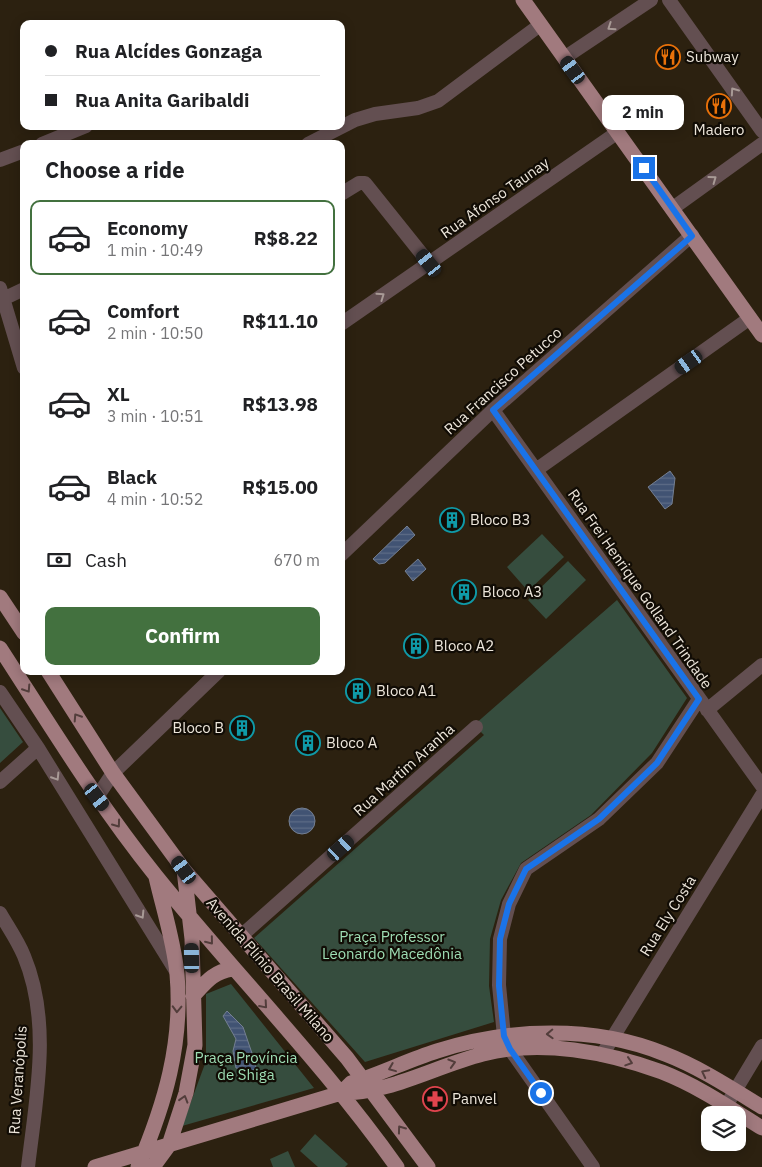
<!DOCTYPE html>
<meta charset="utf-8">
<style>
:root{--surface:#fff;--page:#f2f2f2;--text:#202124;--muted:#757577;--line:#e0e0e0;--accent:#43713f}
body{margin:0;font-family:"IBM Plex Sans",sans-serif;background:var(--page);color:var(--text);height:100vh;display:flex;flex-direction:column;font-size:19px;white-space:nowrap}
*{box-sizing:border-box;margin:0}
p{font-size:16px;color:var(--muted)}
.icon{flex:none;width:28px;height:28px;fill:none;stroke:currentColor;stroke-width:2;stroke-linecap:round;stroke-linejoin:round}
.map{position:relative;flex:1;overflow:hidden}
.panel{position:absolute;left:20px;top:140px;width:325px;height:535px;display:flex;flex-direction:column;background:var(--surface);border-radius:10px;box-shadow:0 2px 12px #0003}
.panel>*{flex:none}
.hud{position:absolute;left:20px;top:20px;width:325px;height:110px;border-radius:10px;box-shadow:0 2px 12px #0003;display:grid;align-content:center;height:110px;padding:0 25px;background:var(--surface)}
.controls{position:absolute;left:701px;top:1106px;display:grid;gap:10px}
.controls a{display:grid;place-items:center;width:45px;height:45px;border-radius:10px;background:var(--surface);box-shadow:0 2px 12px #0003;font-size:25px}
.end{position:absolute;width:22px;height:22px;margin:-11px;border:6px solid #1a73e8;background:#fff;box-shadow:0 0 0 2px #fff}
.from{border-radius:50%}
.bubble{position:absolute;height:35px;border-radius:10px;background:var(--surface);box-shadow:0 2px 12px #0003;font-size:16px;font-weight:800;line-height:35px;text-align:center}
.car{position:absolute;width:15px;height:30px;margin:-15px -8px;border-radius:6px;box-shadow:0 0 4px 1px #0007;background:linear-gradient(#222 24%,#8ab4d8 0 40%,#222 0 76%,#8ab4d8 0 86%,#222 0)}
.hud b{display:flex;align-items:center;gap:18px;height:48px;font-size:19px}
.hud b+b{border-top:1px solid var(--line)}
.hud i{width:12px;height:12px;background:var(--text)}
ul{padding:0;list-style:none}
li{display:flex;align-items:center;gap:15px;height:75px;margin:0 10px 8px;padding:0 15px;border:2px solid transparent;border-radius:10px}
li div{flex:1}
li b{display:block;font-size:19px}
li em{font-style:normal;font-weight:800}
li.on{border-color:var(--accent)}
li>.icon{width:45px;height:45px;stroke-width:1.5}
h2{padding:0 25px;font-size:22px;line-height:60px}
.pay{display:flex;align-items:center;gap:12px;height:55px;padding:0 25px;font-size:19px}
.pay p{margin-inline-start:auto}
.primary-button{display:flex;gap:10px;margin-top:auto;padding:10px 25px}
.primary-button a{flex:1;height:58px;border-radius:10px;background:var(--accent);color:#fff;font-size:20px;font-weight:800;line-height:58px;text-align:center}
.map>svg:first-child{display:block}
.park{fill:#364d3e}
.water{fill:url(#water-rules);stroke:#747f92}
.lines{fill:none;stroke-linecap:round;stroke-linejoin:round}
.minor{stroke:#634f51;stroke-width:14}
.major{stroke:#a17a7e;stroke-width:15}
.oneway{stroke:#a89a96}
.oneway2{stroke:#523d3b}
.route{stroke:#1a73e8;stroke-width:6}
.labels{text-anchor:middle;stroke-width:4.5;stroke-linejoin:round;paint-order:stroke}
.poi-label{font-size:15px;fill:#ece5da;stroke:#110c05;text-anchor:start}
.street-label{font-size:15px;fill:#ece5da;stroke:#110c05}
.park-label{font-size:15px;fill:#9edeb4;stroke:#110c05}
</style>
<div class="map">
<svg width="762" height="1167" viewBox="0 0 762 1167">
<defs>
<pattern id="water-rules" width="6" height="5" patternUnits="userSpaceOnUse" patternTransform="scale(1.25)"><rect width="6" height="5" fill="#415373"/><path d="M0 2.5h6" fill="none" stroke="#5d6c86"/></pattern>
</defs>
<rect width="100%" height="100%" fill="#2c2110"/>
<!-- park -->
<path class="park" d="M542,534l22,23 -36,34 -21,-24z
M568,561l18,19 -40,39 -18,-19z
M617,600l70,98 -35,55 -61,62 -70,48 -20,37 -11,39 -1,47 5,36 -129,40 -111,-124 230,-203 -10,-10z
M0,708l23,34 -23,21z
M231,984l83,104 -132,38 24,-65v-67z
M315,1134l33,30 -3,3h-27l-18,-16z
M288,1151l7,16h-22l-3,-8z"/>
<!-- water -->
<path class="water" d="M670,471l5,7 -3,26 -7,5 -17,-22z
M407,526l8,9 -30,28 -6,1 -6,-5z
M418,559l8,10 -13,12 -8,-10z
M289 821a13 13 0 1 1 26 0a13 13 0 1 1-26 0Z
M227,1011l16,16 12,35 1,6 -8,5 -3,-4 -9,-1 -3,-17 3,-12 -13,-23z"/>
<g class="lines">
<!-- minor -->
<path class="minor" d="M669,0l93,131
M564,58l87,-58
M42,144l44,-18
M308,144l47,-24 20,-6 43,-6 20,-7 102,-76
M0,160l24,-9
M341,194l18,-11h6l64,80
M673,208l89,-64
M0,288l24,80
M3,299l21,-10
M341,324l277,-192
M493,410l269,376
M536,470l214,-152
M341,555l152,-145 199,-175
M0,692l38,56 138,223
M707,710l55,-45
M0,782l38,-34
M97,797l16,-24 106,-102
M0,913c8,14 18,28 24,43 28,67 12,142 4,211
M241,936l235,-209
M602,1055l160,-260
M726,1106l36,-60
M593,1167l-83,-118 -6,-13 -5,-51 1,-46 9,-35 17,-35 73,-50 58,-56 42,-64"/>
<!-- major -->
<path class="major" d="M523,0l239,335
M0,597l24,36
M0,648c50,77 98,156 156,228 79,98 168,188 241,291
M48,671l65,102 71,97 163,188 81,109
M193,996c13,-14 20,-24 39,-27
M341,1093l10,-10c30,-9 57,-23 86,-32 72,-23 157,-26 228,3 34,13 66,34 97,53
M95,1167l246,-74c47,1 95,-27 142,-39 58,-15 124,-2 179,18 36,14 68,36 100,56
M138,1167c27,-63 45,-124 39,-193 -3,-32 -14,-66 -21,-97
M153,1167l16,-22 17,-52 9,-48 -3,-106 -8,-69"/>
</g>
<!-- one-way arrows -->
<defs><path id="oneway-chevron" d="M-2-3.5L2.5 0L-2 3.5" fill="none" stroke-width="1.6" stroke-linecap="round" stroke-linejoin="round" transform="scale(1.25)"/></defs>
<g class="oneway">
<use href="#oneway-chevron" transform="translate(611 27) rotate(146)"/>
<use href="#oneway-chevron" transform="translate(734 91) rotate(-125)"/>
<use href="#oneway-chevron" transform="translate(713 179) rotate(-36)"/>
<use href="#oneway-chevron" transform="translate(381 296) rotate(-35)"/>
<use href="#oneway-chevron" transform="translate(56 777) rotate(58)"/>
<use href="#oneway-chevron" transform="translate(141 915) rotate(58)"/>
</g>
<g class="oneway2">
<use href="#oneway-chevron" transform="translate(27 689) rotate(57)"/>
<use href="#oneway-chevron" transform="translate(77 717) rotate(-123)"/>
<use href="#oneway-chevron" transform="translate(117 824) rotate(54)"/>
<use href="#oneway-chevron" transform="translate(210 941) rotate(51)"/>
<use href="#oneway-chevron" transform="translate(264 1005) rotate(49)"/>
<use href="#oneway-chevron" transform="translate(177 1009) rotate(92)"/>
<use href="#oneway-chevron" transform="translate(550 1034) rotate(178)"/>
<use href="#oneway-chevron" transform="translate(629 1062) rotate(18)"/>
<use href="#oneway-chevron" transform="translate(452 1063) rotate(-17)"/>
<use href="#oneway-chevron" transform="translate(392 1068) rotate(158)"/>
<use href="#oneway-chevron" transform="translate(705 1073) rotate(-153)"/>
<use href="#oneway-chevron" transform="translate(184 1099) rotate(-73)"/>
<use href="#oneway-chevron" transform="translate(401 1129) rotate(-126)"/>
</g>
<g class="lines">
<!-- route -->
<path class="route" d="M541,1093l-31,-44 -6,-13 -5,-50 1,-47 9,-35 17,-35 73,-50 58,-56 42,-64 -206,-289 199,-174 -48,-68"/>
</g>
<!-- icons -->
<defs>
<symbol id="restaurant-ring" viewBox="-11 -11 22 22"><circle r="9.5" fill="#110c05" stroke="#e8710a" stroke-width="1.5"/><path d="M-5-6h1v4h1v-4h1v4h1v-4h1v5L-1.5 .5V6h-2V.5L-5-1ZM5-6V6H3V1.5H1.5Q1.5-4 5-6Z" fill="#e8710a"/></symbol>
<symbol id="building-ring" viewBox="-11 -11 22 22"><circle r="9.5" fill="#110c05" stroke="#0f9aa8" stroke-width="1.5"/><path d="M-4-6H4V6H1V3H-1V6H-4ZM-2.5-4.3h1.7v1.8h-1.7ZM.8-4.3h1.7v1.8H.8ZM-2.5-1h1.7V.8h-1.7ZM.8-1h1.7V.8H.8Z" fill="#0f9aa8"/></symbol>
<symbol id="pharmacy-ring" viewBox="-11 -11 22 22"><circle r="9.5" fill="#110c05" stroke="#e0444e" stroke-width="1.5"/><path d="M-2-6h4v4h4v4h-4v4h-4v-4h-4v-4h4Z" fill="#e0444e"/></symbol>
</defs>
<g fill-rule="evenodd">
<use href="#restaurant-ring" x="654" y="43" width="28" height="28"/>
<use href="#restaurant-ring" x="705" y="92" width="28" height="28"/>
<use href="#building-ring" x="438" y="506" width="28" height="28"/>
<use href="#building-ring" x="450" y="578" width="28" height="28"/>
<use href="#building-ring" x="402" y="632" width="28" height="28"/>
<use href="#building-ring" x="344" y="677" width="28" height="28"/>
<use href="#building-ring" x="228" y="714" width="28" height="28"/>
<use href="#building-ring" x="294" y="729" width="28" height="28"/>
<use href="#pharmacy-ring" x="421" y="1085" width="28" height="28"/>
</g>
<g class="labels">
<!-- poi labels -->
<g class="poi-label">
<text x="686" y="62">Subway</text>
<text x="719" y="135" text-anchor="middle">Madero</text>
<text x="470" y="525">Bloco B3</text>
<text x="482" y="597">Bloco A3</text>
<text x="434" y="651">Bloco A2</text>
<text x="376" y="696">Bloco A1</text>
<text x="224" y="733" text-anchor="end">Bloco B</text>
<text x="326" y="748">Bloco A</text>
<text x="452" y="1104">Panvel</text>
</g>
<!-- street labels -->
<g class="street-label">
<text transform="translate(495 198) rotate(-35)" y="5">Rua Afonso Taunay</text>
<text transform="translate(503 381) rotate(-42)" y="5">Rua Francisco Petucco</text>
<text transform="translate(640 589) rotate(55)" y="5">Rua Frei Henrique Golland Trindade</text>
<text transform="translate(404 770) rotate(-42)" y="5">Rua Martim Aranha</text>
<text transform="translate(668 916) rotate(-58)" y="5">Rua Ely Costa</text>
<text transform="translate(270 970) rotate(49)" y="5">Avenida Plínio Brasil Milano</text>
<text transform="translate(18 1080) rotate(-86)" y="5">Rua Veranópolis</text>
</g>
<!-- park labels -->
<g class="park-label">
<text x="392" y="942">Praça Professor<tspan x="392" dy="17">Leonardo Macedônia</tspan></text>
<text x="246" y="1063">Praça Província<tspan x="246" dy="17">de Shiga</tspan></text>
</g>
</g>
</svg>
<div class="controls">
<a><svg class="icon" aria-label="layers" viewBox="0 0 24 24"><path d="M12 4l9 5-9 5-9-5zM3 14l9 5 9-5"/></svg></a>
</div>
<i class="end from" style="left:541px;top:1093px"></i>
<i class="end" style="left:644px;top:168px"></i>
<div class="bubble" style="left:602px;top:95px;width:82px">2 min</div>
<i class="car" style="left:573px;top:70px;rotate:324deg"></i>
<i class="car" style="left:429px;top:263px;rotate:321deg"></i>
<i class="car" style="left:689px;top:362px;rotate:235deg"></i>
<i class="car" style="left:97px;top:797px;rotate:143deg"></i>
<i class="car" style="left:341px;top:848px;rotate:48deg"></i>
<i class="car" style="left:184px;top:870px;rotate:324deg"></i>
<i class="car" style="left:192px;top:958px;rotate:359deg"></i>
<div class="hud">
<b><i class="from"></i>Rua Alcídes Gonzaga</b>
<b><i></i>Rua Anita Garibaldi</b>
</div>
<section class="panel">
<h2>Choose a ride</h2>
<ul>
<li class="on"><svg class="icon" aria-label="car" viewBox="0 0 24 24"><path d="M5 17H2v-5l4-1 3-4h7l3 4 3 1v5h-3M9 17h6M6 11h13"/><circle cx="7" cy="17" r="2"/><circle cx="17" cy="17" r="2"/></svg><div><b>Economy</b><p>1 min · 10:49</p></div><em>R$8.22</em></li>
<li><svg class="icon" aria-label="car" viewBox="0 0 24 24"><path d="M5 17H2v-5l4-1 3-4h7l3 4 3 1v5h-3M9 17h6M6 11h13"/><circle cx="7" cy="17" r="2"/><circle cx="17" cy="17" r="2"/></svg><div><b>Comfort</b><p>2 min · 10:50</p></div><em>R$11.10</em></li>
<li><svg class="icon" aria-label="car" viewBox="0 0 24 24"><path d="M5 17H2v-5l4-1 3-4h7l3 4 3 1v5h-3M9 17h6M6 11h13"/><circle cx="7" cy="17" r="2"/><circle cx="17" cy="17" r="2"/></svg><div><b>XL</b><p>3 min · 10:51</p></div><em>R$13.98</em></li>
<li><svg class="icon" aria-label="car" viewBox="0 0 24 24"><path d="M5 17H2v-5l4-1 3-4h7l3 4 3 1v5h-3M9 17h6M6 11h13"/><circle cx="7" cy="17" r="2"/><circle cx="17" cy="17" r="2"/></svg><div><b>Black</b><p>4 min · 10:52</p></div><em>R$15.00</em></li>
</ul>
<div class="pay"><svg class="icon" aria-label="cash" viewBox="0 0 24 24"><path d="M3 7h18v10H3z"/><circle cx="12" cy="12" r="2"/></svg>Cash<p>670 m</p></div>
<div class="primary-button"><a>Confirm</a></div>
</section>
</div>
